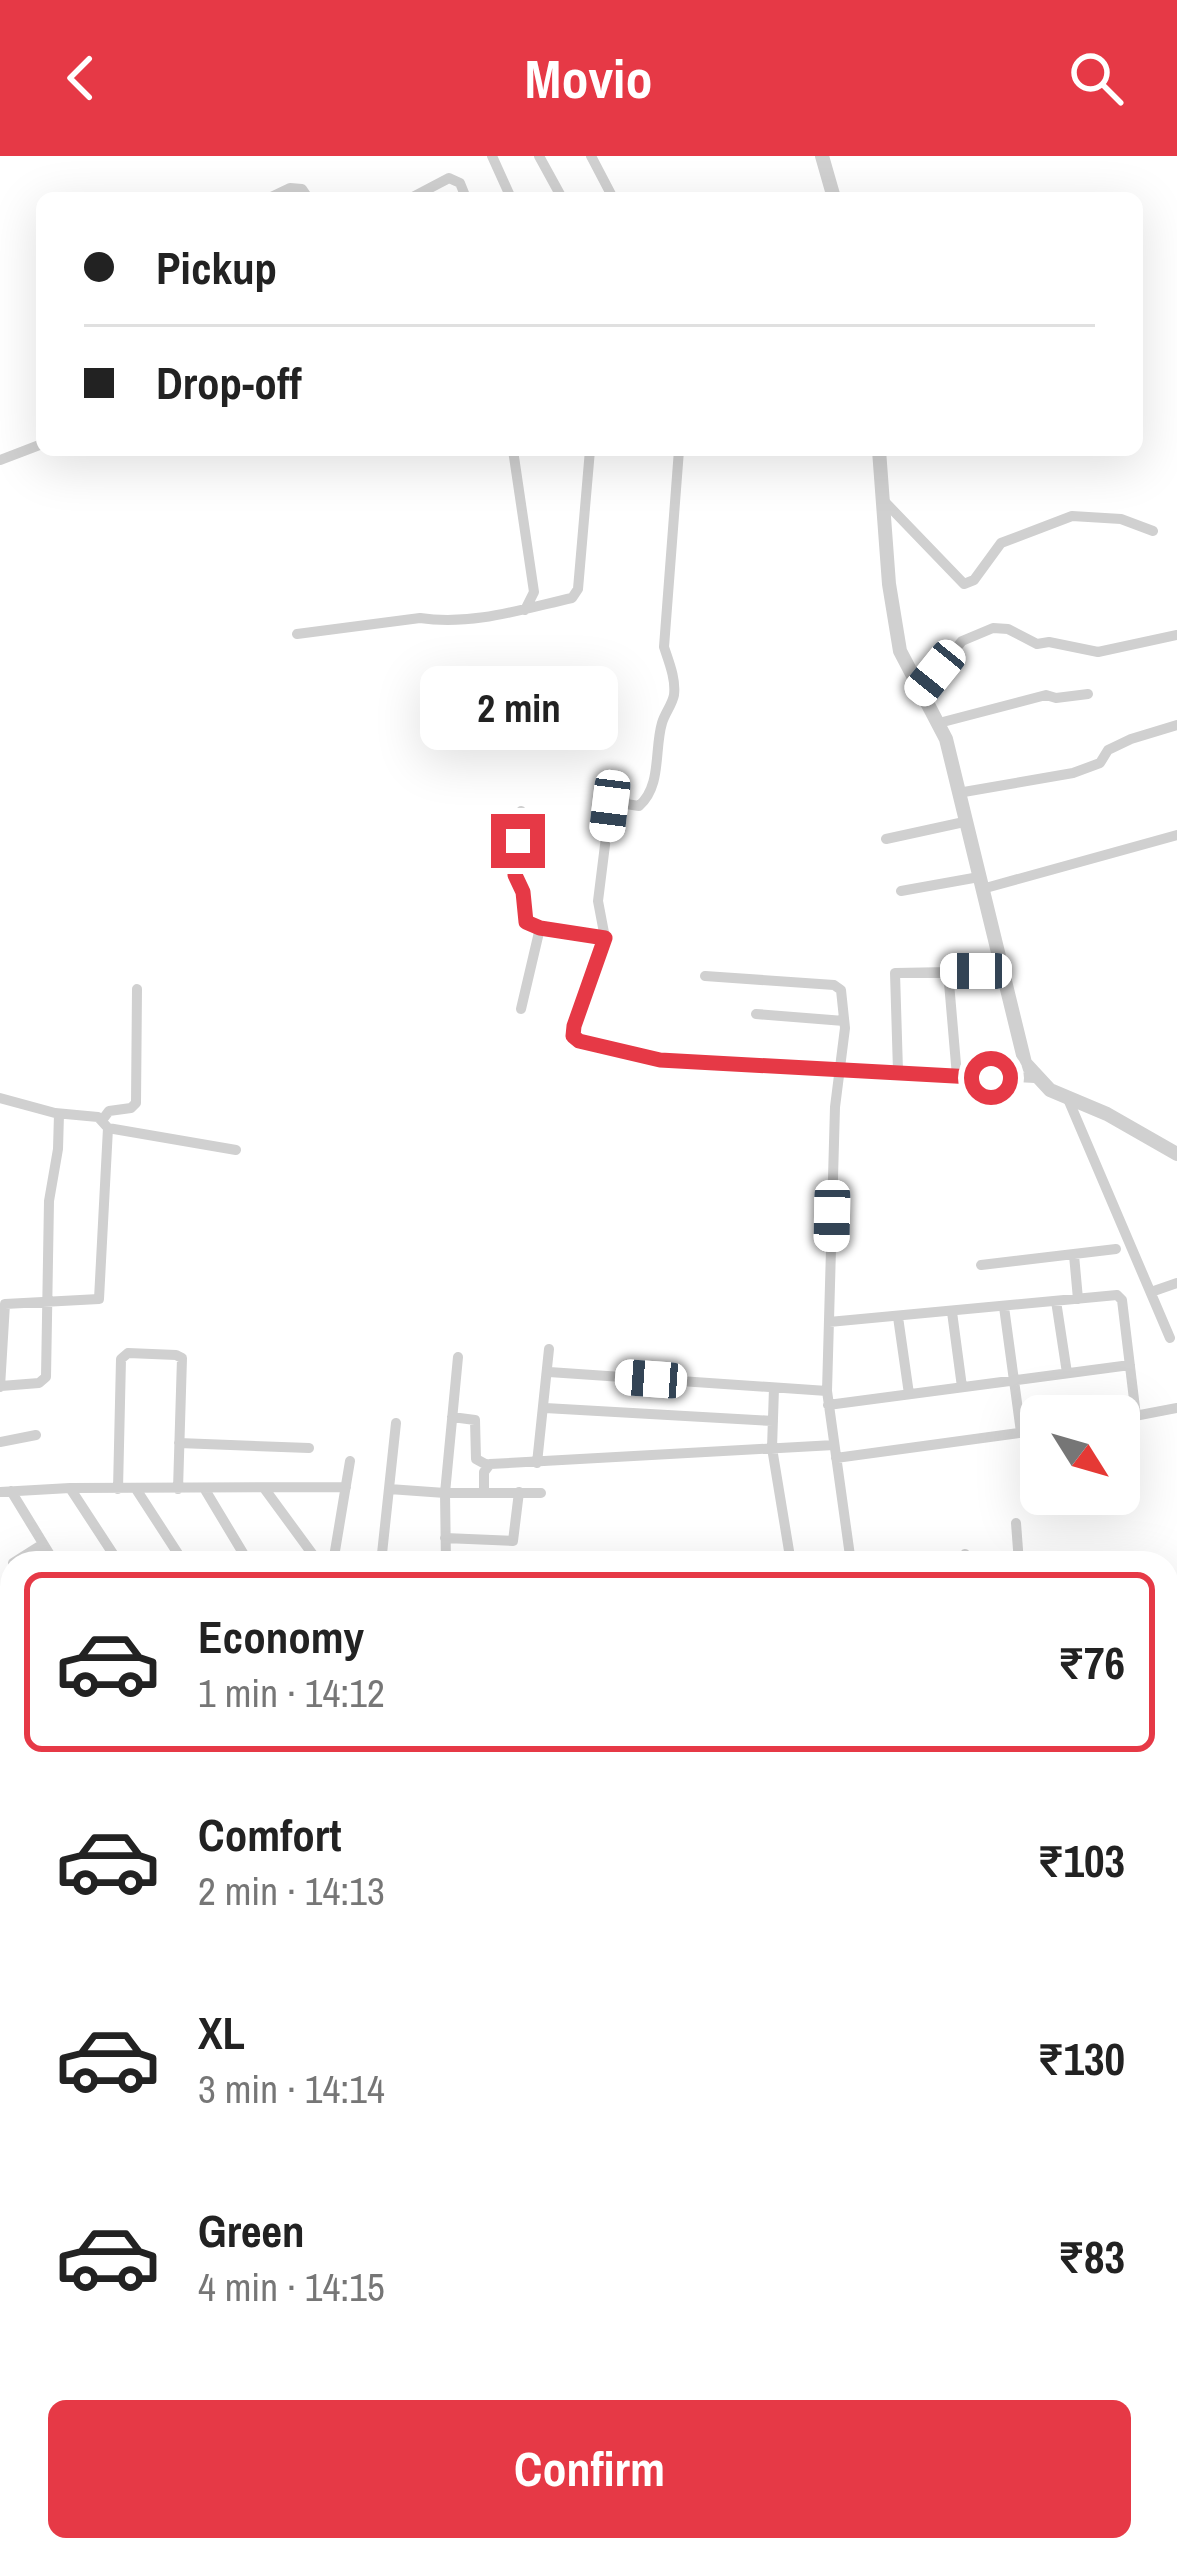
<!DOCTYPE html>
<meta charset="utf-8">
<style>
:root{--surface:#fff;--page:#f6f6f6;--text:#222;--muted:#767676;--line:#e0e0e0;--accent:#e63946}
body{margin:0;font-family:"Archivo Narrow",sans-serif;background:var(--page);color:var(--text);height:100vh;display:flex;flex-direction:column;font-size:45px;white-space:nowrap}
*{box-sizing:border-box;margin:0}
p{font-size:39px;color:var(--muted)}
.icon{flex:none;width:66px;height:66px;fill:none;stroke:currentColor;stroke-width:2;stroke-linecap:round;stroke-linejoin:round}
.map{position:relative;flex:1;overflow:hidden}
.details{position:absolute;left:0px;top:1395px;width:1179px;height:1011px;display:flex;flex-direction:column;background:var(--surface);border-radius:36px 36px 0 0;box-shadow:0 12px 48px #0002}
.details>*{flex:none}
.top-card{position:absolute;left:36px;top:36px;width:1107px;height:264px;border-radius:18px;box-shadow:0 12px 48px #0002;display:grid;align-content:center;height:264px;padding:0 48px;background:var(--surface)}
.needle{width:78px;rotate:127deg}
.tools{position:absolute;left:1020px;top:1239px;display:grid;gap:24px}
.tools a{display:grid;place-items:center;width:120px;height:120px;border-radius:18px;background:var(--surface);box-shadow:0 12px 48px #0002;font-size:60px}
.end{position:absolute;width:54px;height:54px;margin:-27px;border:15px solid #e63946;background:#fff;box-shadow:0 0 0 6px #fff}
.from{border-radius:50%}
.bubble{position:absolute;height:84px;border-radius:18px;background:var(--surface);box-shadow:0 12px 48px #0002;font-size:39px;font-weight:700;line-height:84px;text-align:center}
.car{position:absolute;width:36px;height:72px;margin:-36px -18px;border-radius:15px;box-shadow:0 0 9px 3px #0007;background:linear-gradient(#fff 24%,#345 0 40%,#fff 0 76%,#345 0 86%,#fff 0)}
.top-card b{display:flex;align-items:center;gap:42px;height:114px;font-size:45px}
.top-card b+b{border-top:3px solid var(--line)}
.top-card i{width:30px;height:30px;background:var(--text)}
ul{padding:21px 0 0;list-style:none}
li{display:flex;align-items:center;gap:36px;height:180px;margin:0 24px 18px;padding:0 24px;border:6px solid transparent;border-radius:18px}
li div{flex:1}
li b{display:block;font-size:45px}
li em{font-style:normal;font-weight:700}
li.active{border-color:var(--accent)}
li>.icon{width:108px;height:108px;stroke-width:1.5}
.cta{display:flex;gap:24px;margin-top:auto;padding:24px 48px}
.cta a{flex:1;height:138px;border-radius:18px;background:var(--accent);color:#fff;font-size:48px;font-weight:700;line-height:138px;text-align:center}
header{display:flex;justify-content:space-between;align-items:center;height:156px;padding:0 48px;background:var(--accent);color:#fff;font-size:54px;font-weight:700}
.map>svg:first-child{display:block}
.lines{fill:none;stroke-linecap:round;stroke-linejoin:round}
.minor{stroke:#d0d0d0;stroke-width:10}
.tertiary{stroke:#d0d0d0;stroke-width:14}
.route{stroke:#e63946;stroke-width:15}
</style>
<header><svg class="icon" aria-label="back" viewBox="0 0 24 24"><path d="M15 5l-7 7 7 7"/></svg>Movio<svg class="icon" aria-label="search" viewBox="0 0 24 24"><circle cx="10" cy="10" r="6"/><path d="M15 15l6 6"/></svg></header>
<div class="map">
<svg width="1177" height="2404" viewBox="0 0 1177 2404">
<rect width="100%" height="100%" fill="#fff"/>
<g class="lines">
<!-- minor -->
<path class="minor" d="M492,0l19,42
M539,0l23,42
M591,0l22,42
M269,42l21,-10 12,1 6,9
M411,42l38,-20 11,5 6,15
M513,294l21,142 -9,18
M679,294l-15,197c5,15 12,32 10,48 -2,10 -9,18 -12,28 -8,27 0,63 -23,83l-25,-4 -4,3 -12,96 7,37 -12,27 -20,71 6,5 81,19 375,18
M0,304l42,-16
M884,345l80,83 10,-4 27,-37 71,-27 49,3 32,12
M297,478l123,-16c51,8 103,-9 152,-20l6,-9 12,-139
M920,536l42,-51 31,-13 15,1 29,15 12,-2 49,10 79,-17
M939,567l107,-28 10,3 32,-4
M958,637l115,-20 27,-10 8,-13 23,-11 46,-14
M521,655l-6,61 8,20 1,28 16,8
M886,683l78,-17
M982,733l195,-54
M901,735l78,-14
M948,815l9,105
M705,820l129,9 7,5 4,38 -10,79 -8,284 24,172
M521,853l19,-81 65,10
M756,858l88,7
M898,915l-3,-98 109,-2
M0,942l55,15 43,4 10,11 -9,171 -94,5 -5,83
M1068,943l102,239
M103,963l6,-8 22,-3 5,-5 1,-114
M108,972l128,22
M1074,1099l4,44
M981,1109l135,-16
M1151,1136l26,-9
M1056,1145l11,72
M1004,1151l17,125
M952,1156l10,75
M898,1161l11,77
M829,1166l288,-27 5,5 14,116
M549,1216l278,19
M1,1230l38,-3 7,-6 3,-176 9,-52 1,-35
M774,1232l-2,60 19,115
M828,1249l302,-40
M545,1252l228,13
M452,1261l23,3 1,39 11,6
M1119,1263l58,-11
M0,1286l36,-7
M179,1287l130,5
M836,1302l205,-28
M537,1307l12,-114
M70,1332l49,75
M204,1332l45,75
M264,1332l55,75
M118,1333l3,-130 7,-6 48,2 6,3 -4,131
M136,1333l48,74
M389,1333l56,4 13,-136
M11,1335l44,72
M0,1336l70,-4 276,-1
M484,1336v-20l6,-8 344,-19
M1016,1367l3,40
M445,1382l68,3 6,-49
M965,1398l1,9
M13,1407l30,-19
M333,1407l17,-102
M381,1407l15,-140
M446,1407l-1,-70h96
M0,1437l12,18
M1167,1454h10
M0,1553l12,18
M0,1654l12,-8
M0,1782l12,-13
M1167,1785l10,-2
M0,1882h1
M1167,1945l10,-2
M1167,2002l10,-3
M0,2010l12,-5
M1167,2049l10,-2
M1167,2096l10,-2
M0,2151l12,-6
M1167,2175l10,-2
M0,2177l12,23
M0,2212l12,-6
M1167,2269l10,-2
M0,2281l12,-5
M0,2317l12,-5
M11,2350l1,3
M30,2394l4,10
M102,2394l5,10
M249,2394l5,10
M433,2394l3,10
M480,2394l7,10
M536,2394l6,10
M858,2394l3,10
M924,2394l4,10
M992,2394l3,10
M1049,2394l3,10
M130,2404l22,-10
M266,2404l17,-10
M391,2404l28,-10
M750,2404l28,-10"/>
<!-- tertiary -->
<path class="tertiary" d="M822,0l12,42
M879,294l10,134 11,67 46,88 79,324 25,27 57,24 70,40
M0,1752l12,11
M717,2394l10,10"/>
</g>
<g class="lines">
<!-- route -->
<path class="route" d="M518,685l-3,34 8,17 3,30 14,6 65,10 -31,88 -1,10 6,5 81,19 331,18"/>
</g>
</svg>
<div class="tools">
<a><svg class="needle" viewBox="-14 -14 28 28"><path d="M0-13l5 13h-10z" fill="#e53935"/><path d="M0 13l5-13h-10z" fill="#767676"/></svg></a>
</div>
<i class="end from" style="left:991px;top:922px"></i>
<i class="end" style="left:518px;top:685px"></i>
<div class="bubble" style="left:420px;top:510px;width:198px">2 min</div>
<i class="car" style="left:935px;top:517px;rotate:219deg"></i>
<i class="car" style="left:610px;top:650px;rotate:187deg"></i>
<i class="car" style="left:976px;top:815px;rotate:270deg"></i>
<i class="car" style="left:832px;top:1060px;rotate:181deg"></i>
<i class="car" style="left:651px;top:1223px;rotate:274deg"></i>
<div class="top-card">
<b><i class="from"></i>Pickup</b>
<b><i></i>Drop-off</b>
</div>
<section class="details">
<ul>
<li class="active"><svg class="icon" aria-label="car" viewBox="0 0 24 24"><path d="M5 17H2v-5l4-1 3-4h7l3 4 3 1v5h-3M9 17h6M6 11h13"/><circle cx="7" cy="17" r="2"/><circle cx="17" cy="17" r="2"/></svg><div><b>Economy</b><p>1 min · 14:12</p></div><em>₹76</em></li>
<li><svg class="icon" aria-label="car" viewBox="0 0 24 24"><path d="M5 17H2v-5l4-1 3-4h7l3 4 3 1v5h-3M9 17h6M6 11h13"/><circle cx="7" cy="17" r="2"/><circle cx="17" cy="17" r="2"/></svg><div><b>Comfort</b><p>2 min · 14:13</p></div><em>₹103</em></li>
<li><svg class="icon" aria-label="car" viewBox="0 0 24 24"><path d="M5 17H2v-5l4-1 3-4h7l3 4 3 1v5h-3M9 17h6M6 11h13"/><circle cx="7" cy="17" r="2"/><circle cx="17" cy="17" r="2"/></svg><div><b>XL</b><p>3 min · 14:14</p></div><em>₹130</em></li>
<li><svg class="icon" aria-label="car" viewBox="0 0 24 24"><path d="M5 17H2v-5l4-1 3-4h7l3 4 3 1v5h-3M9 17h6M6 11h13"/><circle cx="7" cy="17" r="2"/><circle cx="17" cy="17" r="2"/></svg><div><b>Green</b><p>4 min · 14:15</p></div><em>₹83</em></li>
</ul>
<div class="cta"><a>Confirm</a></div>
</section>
</div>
